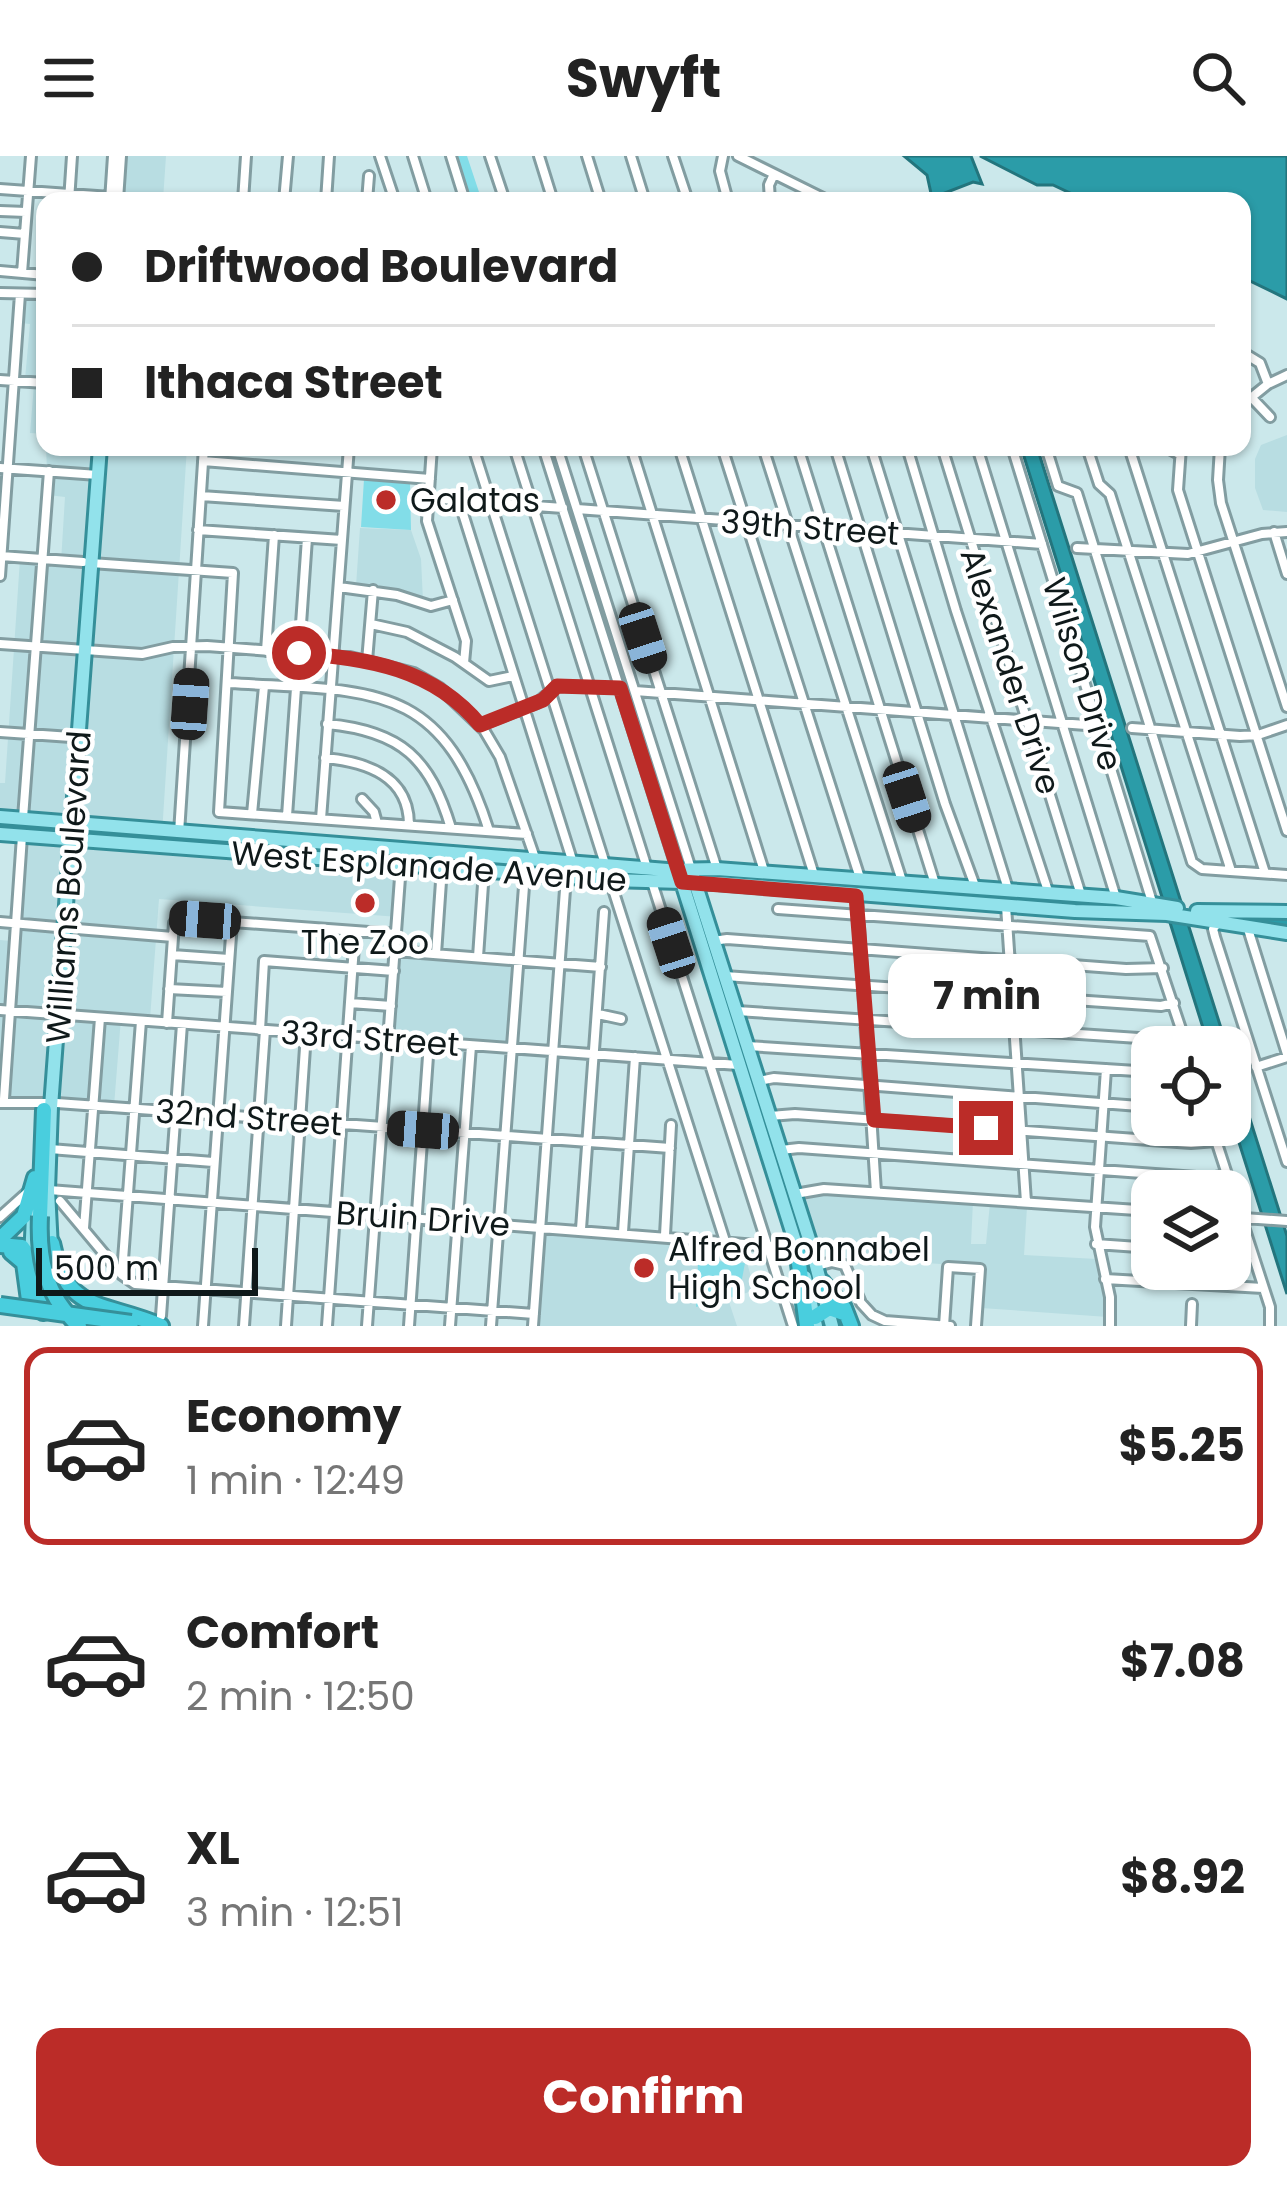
<!DOCTYPE html>
<meta charset="utf-8">
<style>
:root{--surface:#fff;--page:#f6f6f6;--text:#222;--muted:#767676;--line:#e0e0e0;--accent:#bb2c28}
body{margin:0;font-family:Poppins,sans-serif;background:var(--page);color:var(--text);height:100vh;display:flex;flex-direction:column;font-size:45px;white-space:nowrap}
*{box-sizing:border-box;margin:0}
p{font-size:39px;color:var(--muted)}
.icon{flex:none;width:66px;height:66px;fill:none;stroke:currentColor;stroke-width:2;stroke-linecap:round;stroke-linejoin:round}
.map{position:relative;height:1170px;overflow:hidden}
.drawer{display:flex;flex-direction:column;background:var(--surface);flex:1}
.drawer>*{flex:none}
.top-card{position:absolute;left:36px;top:36px;width:1215px;height:264px;border-radius:24px;box-shadow:0 3px 9px #0004;display:grid;align-content:center;height:264px;padding:0 36px;background:var(--surface)}
.controls{position:absolute;left:1131px;top:870px;display:grid;gap:24px}
.controls a{display:grid;place-items:center;width:120px;height:120px;border-radius:24px;background:var(--surface);box-shadow:0 3px 9px #0004;font-size:60px}
.scale{position:absolute;left:36px;bottom:30px;width:222px;box-sizing:border-box;padding-left:12px;border:6px solid #0f191a;border-top:0;font-size:33px;line-height:42px;white-space:nowrap;color:#0f191a;-webkit-text-stroke:9px #fff;paint-order:stroke}
.end{position:absolute;width:54px;height:54px;margin:-27px;border:15px solid #bb2c28;background:#fff;box-shadow:0 0 0 6px #fff}
.from{border-radius:50%}
.bubble{position:absolute;height:84px;border-radius:24px;background:var(--surface);box-shadow:0 3px 9px #0004;font-size:39px;font-weight:700;line-height:84px;text-align:center}
.car{position:absolute;width:36px;height:72px;margin:-36px -18px;border-radius:15px;box-shadow:0 0 9px 3px #0007;background:linear-gradient(#222 24%,#8ab4d8 0 40%,#222 0 76%,#8ab4d8 0 86%,#222 0)}
.top-card b{display:flex;align-items:center;gap:42px;height:114px;font-size:45px}
.top-card b+b{border-top:3px solid var(--line)}
.top-card i{width:30px;height:30px;background:var(--text)}
ul{padding:21px 0 0;list-style:none}
li{display:flex;align-items:center;gap:36px;height:198px;margin:0 24px 18px;padding:0 12px;border:6px solid transparent;border-radius:24px}
li div{flex:1}
li b{display:block;font-size:45px}
li em{font-style:normal;font-weight:700}
li.active{border-color:var(--accent)}
li>.icon{width:108px;height:108px;stroke-width:1.5}
.action{display:flex;gap:24px;margin-top:auto;padding:24px 36px}
.action a{flex:1;height:138px;border-radius:24px;background:var(--accent);color:#fff;font-size:48px;font-weight:700;line-height:138px;text-align:center}
header{display:flex;justify-content:space-between;align-items:center;height:156px;padding:0 36px;background:var(--surface);font-size:54px;font-weight:700}
.map>svg:first-child{display:block}
.built{fill:#b8dde2}
.green{fill:#82dde8}
.water{fill:#2b9ca8;stroke:#23757d;stroke-width:3}
.lines{fill:none;stroke-linecap:round;stroke-linejoin:round}
.canal{stroke:#2b9ca8;stroke-width:6}
.minor-casing{stroke:#829da1;stroke-width:14}
.major-casing{stroke:#358f99;stroke-width:18}
.highway-casing{stroke:#358f99;stroke-width:20}
.minor{stroke:#fff;stroke-width:8}
.major{stroke:#92e2eb;stroke-width:12}
.highway{stroke:#49cede;stroke-width:14}
.highway-bridge-casing{stroke:#358f99;stroke-width:20;stroke-linecap:butt}
.highway-bridge{stroke:#49cede;stroke-width:14}
.route{stroke:#bb2c28;stroke-width:15}
.poi-dot{fill:#bb2c28;stroke:#fff;stroke-width:4.5}
.labels{text-anchor:middle;stroke-width:9;stroke-linejoin:round;paint-order:stroke}
.poi-label{font-size:33px;fill:#0f191a;stroke:#fff;text-anchor:start}
.street-label{font-size:33px;fill:#0f191a;stroke:#fff}
</style>
<header><svg class="icon" aria-label="menu" viewBox="0 0 24 24"><path d="M4 6h16M4 12h16M4 18h16"/></svg>Swyft<svg class="icon" aria-label="search" viewBox="0 0 24 24"><circle cx="10" cy="10" r="6"/><path d="M15 15l6 6"/></svg></header>
<div class="map">
<svg width="1287" height="1170" viewBox="0 0 1287 1170">
<rect width="100%" height="100%" fill="#cbe8eb"/>
<!-- built -->
<path class="built" d="M111,0h55l-3,44 -55,1z
M22,142l23,1v135l-15,-1 4,-48 -9,-6 5,-55 -10,-1z
M1287,279v77l-24,-2 -8,-22v-29l6,-14z
M46,291h141l-26,402 242,17 -4,51 -240,-18 -9,120 -29,-1 -7,88 -114,-10v-156l11,1 9,-103 -20,-23v-32h5l15,-224 41,3 4,-65 -17,-2z
M360,372l51,2 10,29 2,42 -67,-15z
M397,798l119,9 -6,83 -119,-9z
M819,1034l154,11 -2,43h15l4,-41 37,4 -3,48 73,4 12,42 -1,16 -127,-9 2,-41 -142,-10 -24,4 -21,-66z
M542,1073l200,17 13,44 -27,9 9,27h-200z"/>
<!-- green -->
<path class="green" d="M453,0h14l15,45h-15z
M364,323l46,3 1,48 -50,-3z
M702,1104l43,3 -6,32 -43,12 2,-44z"/>
<!-- water -->
<path class="water" d="M904,0h67l11,28 -9,-2 -41,16 -5,-23z
M980,0h307v143l-45,-22v-76h-155l-34,-16h-16z
M1021,291h16l190,600h-18z
M83,674l160,13 -1,5 -160,-12z
M1230,900l57,180v58l-57,-180z"/>
<g class="lines">
<!-- canal -->
<path class="canal" d="M492,707l163,13
M783,725l118,9
M934,737l112,9
M1079,748l32,2
M1240,764l47,3"/>
<defs>
<path id="minor" d="M380,0l15,45
M413,0l14,45
M451,0l14,45
M490,0l15,45
M539,0l14,45
M587,0l14,45
M631,0l14,45
M673,0l15,45
M723,0l-3,15 8,30
M738,0l91,45
M0,33l166,12
M118,44l3,-44
M69,45l3,-45
M110,45l3,-45
M243,45l3,-45
M284,45l4,-45
M326,45l3,-45
M367,45l2,-25
M770,45l-1,-16 5,-11
M0,55l26,1
M0,76l25,2
M0,115l45,4
M22,117l9,-117
M0,137l45,1
M1242,196l18,11 8,21 -26,21
M0,224l45,3
M1268,228l19,-9
M1251,241l19,20
M432,291l-5,74 39,120 -2,22
M473,291l132,417
M514,291l133,421
M543,291l134,422
M557,291l134,422
M583,291l134,422
M631,291l133,424
M679,291l135,428
M722,291l138,431
M763,291l139,434
M798,291l137,437
M835,291l110,357 30,82
M871,291l137,442
M907,291l49,164 92,280
M942,291l139,448
M977,291l139,451
M1012,291l140,455
M1046,291l12,39 19,7 115,369 10,7 85,6
M1087,291l12,37 11,10 121,377
M1129,291l136,426
M1166,291l13,7
M1181,291l-3,43 109,341
M1220,291l-2,33 3,23 66,204
M203,305l227,18
M0,312l98,7
M201,340l143,10
M428,342l135,10
M459,345l114,362
M577,353l465,35
M198,374l144,10
M1274,376l13,42
M1077,392l111,6 74,-20 25,-2
M1,400l82,6
M91,407l142,10 -14,239 308,22
M0,420l20,-282
M339,431l58,8 34,11 22,-6
M371,468l36,8 48,25 34,24 24,-5
M0,488l142,10 31,-7 34,-1 143,11 64,16 26,15 44,42 16,27 35,101
M266,495l8,-116
M299,497l8,-115
M367,505l6,-71
M230,527c138,9 211,-5 259,148
M635,535l464,35
M327,568c75,7 103,35 124,104
M480,569l57,-22 20,-17 63,2
M1132,572l108,8 18,-1 29,-10
M0,576l71,5
M325,602c42,4 84,18 84,67
M362,643l12,13 3,11
M252,658l12,-128
M287,660l9,-128
M23,662l26,-347
M321,663l28,-372
M179,677l25,-386
M610,724l115,361
M652,726l141,444
M857,739l19,297
M1006,750l20,296
M778,753l372,27 37,111
M0,766l57,5
M1217,768l-4,5 2,8 72,225
M65,772l108,9
M1248,773l39,125
M713,785l14,-2 399,30 37,-1
M395,795l206,16
M436,798l6,-87
M172,799l57,4
M478,801l6,-87
M725,820l436,30 13,-3
M169,833l58,3
M350,847l41,3
M0,854l738,55
M737,855l431,29 16,-3
M598,858l23,5
M167,867l7,-100 4,-5 218,16
M260,874l4,-69 130,10
M747,890l405,26
M1256,911l31,-10
M1106,913l-11,158 15,70v29
M759,925l15,-3 378,29
M4,943l18,-263
M0,947h57l613,45
M770,960l25,-2 396,29 25,-2
M1211,969l59,182v19
M50,993l163,13
M781,994l18,-2 411,30 17,-3
M49,1034l748,58
M795,1038l29,-5 328,22
M60,1045l62,74 13,9 399,30
M0,1061l30,-27
M1230,1061l57,4
M84,1072l16,-210
M581,1073l23,-317
M623,1076l12,-175
M665,1079l6,-110
M1096,1088l56,4
M1230,1097l23,2
M817,1110l15,-4 13,3 16,38 11,12 13,6 65,5
M122,1117l19,-252
M1105,1123l158,9
M161,1160l21,-292
M203,1170l29,-404
M244,1170l21,-296
M286,1170l20,-293
M327,1170l28,-394
M367,1170l34,-462
M409,1170l20,-284
M450,1170l21,-280
M491,1170l34,-453
M533,1170l33,-450
M944,1170l4,-59 32,2 -4,57
M1191,1170l1,-22"/>
<path id="major" d="M0,661l667,53 50,-1 399,29 61,10
M0,678l610,46 108,3 357,28 92,3 120,19
M680,720l120,381
M693,720l116,363 23,87
M1197,755l90,1
M51,1092l-3,-58 3,-83 49,-660
M31,1103l3,-64
M805,1121l11,49"/>
<path id="highway" d="M40,1060l4,-106
M0,1083l24,-23 11,-38
M52,1087c15,72 52,58 109,83
M0,1089l22,2 16,22 5,43
M797,1092l10,78
M11,1096l13,11 5,37
M822,1126l22,26 7,18
M815,1161l14,-9 17,6"/>
</defs>
<!-- minor casing -->
<use href="#minor" class="minor-casing"/>
<!-- major casing -->
<use href="#major" class="major-casing"/>
<!-- highway casing -->
<use href="#highway" class="highway-casing"/>
<!-- minor -->
<use href="#minor" class="minor"/>
<!-- major -->
<use href="#major" class="major"/>
<!-- highway -->
<use href="#highway" class="highway"/>
<defs>
<path id="highway-bridge" d="M40,1060c-2,43 5,79 39,110
M0,1149l131,18"/>
</defs>
<!-- highway-bridge casing -->
<use href="#highway-bridge" class="highway-bridge-casing"/>
<!-- highway-bridge -->
<use href="#highway-bridge" class="highway-bridge"/>
</g>
<g class="lines">
<!-- route -->
<path class="route" d="M299,497c70,6 134,15 181,72l63,-25 14,-14 63,2 62,194 174,14 18,224 112,8"/>
</g>
<!-- markers -->
<g class="poi-dot">
<circle cx="386" cy="344" r="12"/>
<circle cx="365" cy="747" r="12"/>
<circle cx="644" cy="1112" r="12"/>
</g>
<g class="labels">
<!-- poi labels -->
<g class="poi-label">
<text x="410" y="356">Galatas</text>
<text x="365" y="798" text-anchor="middle">The Zoo</text>
<text x="668" y="1105">Alfred Bonnabel<tspan x="668" dy="38">High School</tspan></text>
</g>
<!-- street labels -->
<g class="street-label">
<text transform="translate(810 371) rotate(4)" y="12">39th Street</text>
<text transform="translate(1011 515) rotate(72)" y="12">Alexander Drive</text>
<text transform="translate(1083 518) rotate(73)" y="12">Wilson Drive</text>
<text transform="translate(429 710) rotate(4)" y="12">West Esplanade Avenue</text>
<text transform="translate(68 731) rotate(-86)" y="12">Williams Boulevard</text>
<text transform="translate(370 882) rotate(4)" y="12">33rd Street</text>
<text transform="translate(249 961) rotate(4)" y="12">32nd Street</text>
<text transform="translate(423 1062) rotate(4)" y="12">Bruin Drive</text>
</g>
</g>
</svg>
<div class="controls">
<a><svg class="icon" aria-label="locate" viewBox="0 0 24 24"><circle cx="12" cy="12" r="6"/><path d="M12 2v4M12 18v4M2 12h4M18 12h4"/></svg></a>
<a><svg class="icon" aria-label="layers" viewBox="0 0 24 24"><path d="M12 4l9 5-9 5-9-5zM3 14l9 5 9-5"/></svg></a>
</div>
<div class="scale">500 m</div>
<i class="end from" style="left:299px;top:497px"></i>
<i class="end" style="left:986px;top:972px"></i>
<div class="bubble" style="left:888px;top:798px;width:198px">7 min</div>
<i class="car" style="left:643px;top:482px;rotate:162deg"></i>
<i class="car" style="left:190px;top:548px;rotate:4deg"></i>
<i class="car" style="left:907px;top:641px;rotate:162deg"></i>
<i class="car" style="left:205px;top:764px;rotate:274deg"></i>
<i class="car" style="left:671px;top:787px;rotate:342deg"></i>
<i class="car" style="left:423px;top:974px;rotate:274deg"></i>
<div class="top-card">
<b><i class="from"></i>Driftwood Boulevard</b>
<b><i></i>Ithaca Street</b>
</div>
</div>
<section class="drawer">
<ul>
<li class="active"><svg class="icon" aria-label="car" viewBox="0 0 24 24"><path d="M5 17H2v-5l4-1 3-4h7l3 4 3 1v5h-3M9 17h6M6 11h13"/><circle cx="7" cy="17" r="2"/><circle cx="17" cy="17" r="2"/></svg><div><b>Economy</b><p>1 min · 12:49</p></div><em>$5.25</em></li>
<li><svg class="icon" aria-label="car" viewBox="0 0 24 24"><path d="M5 17H2v-5l4-1 3-4h7l3 4 3 1v5h-3M9 17h6M6 11h13"/><circle cx="7" cy="17" r="2"/><circle cx="17" cy="17" r="2"/></svg><div><b>Comfort</b><p>2 min · 12:50</p></div><em>$7.08</em></li>
<li><svg class="icon" aria-label="car" viewBox="0 0 24 24"><path d="M5 17H2v-5l4-1 3-4h7l3 4 3 1v5h-3M9 17h6M6 11h13"/><circle cx="7" cy="17" r="2"/><circle cx="17" cy="17" r="2"/></svg><div><b>XL</b><p>3 min · 12:51</p></div><em>$8.92</em></li>
</ul>
<div class="action"><a>Confirm</a></div>
</section>
